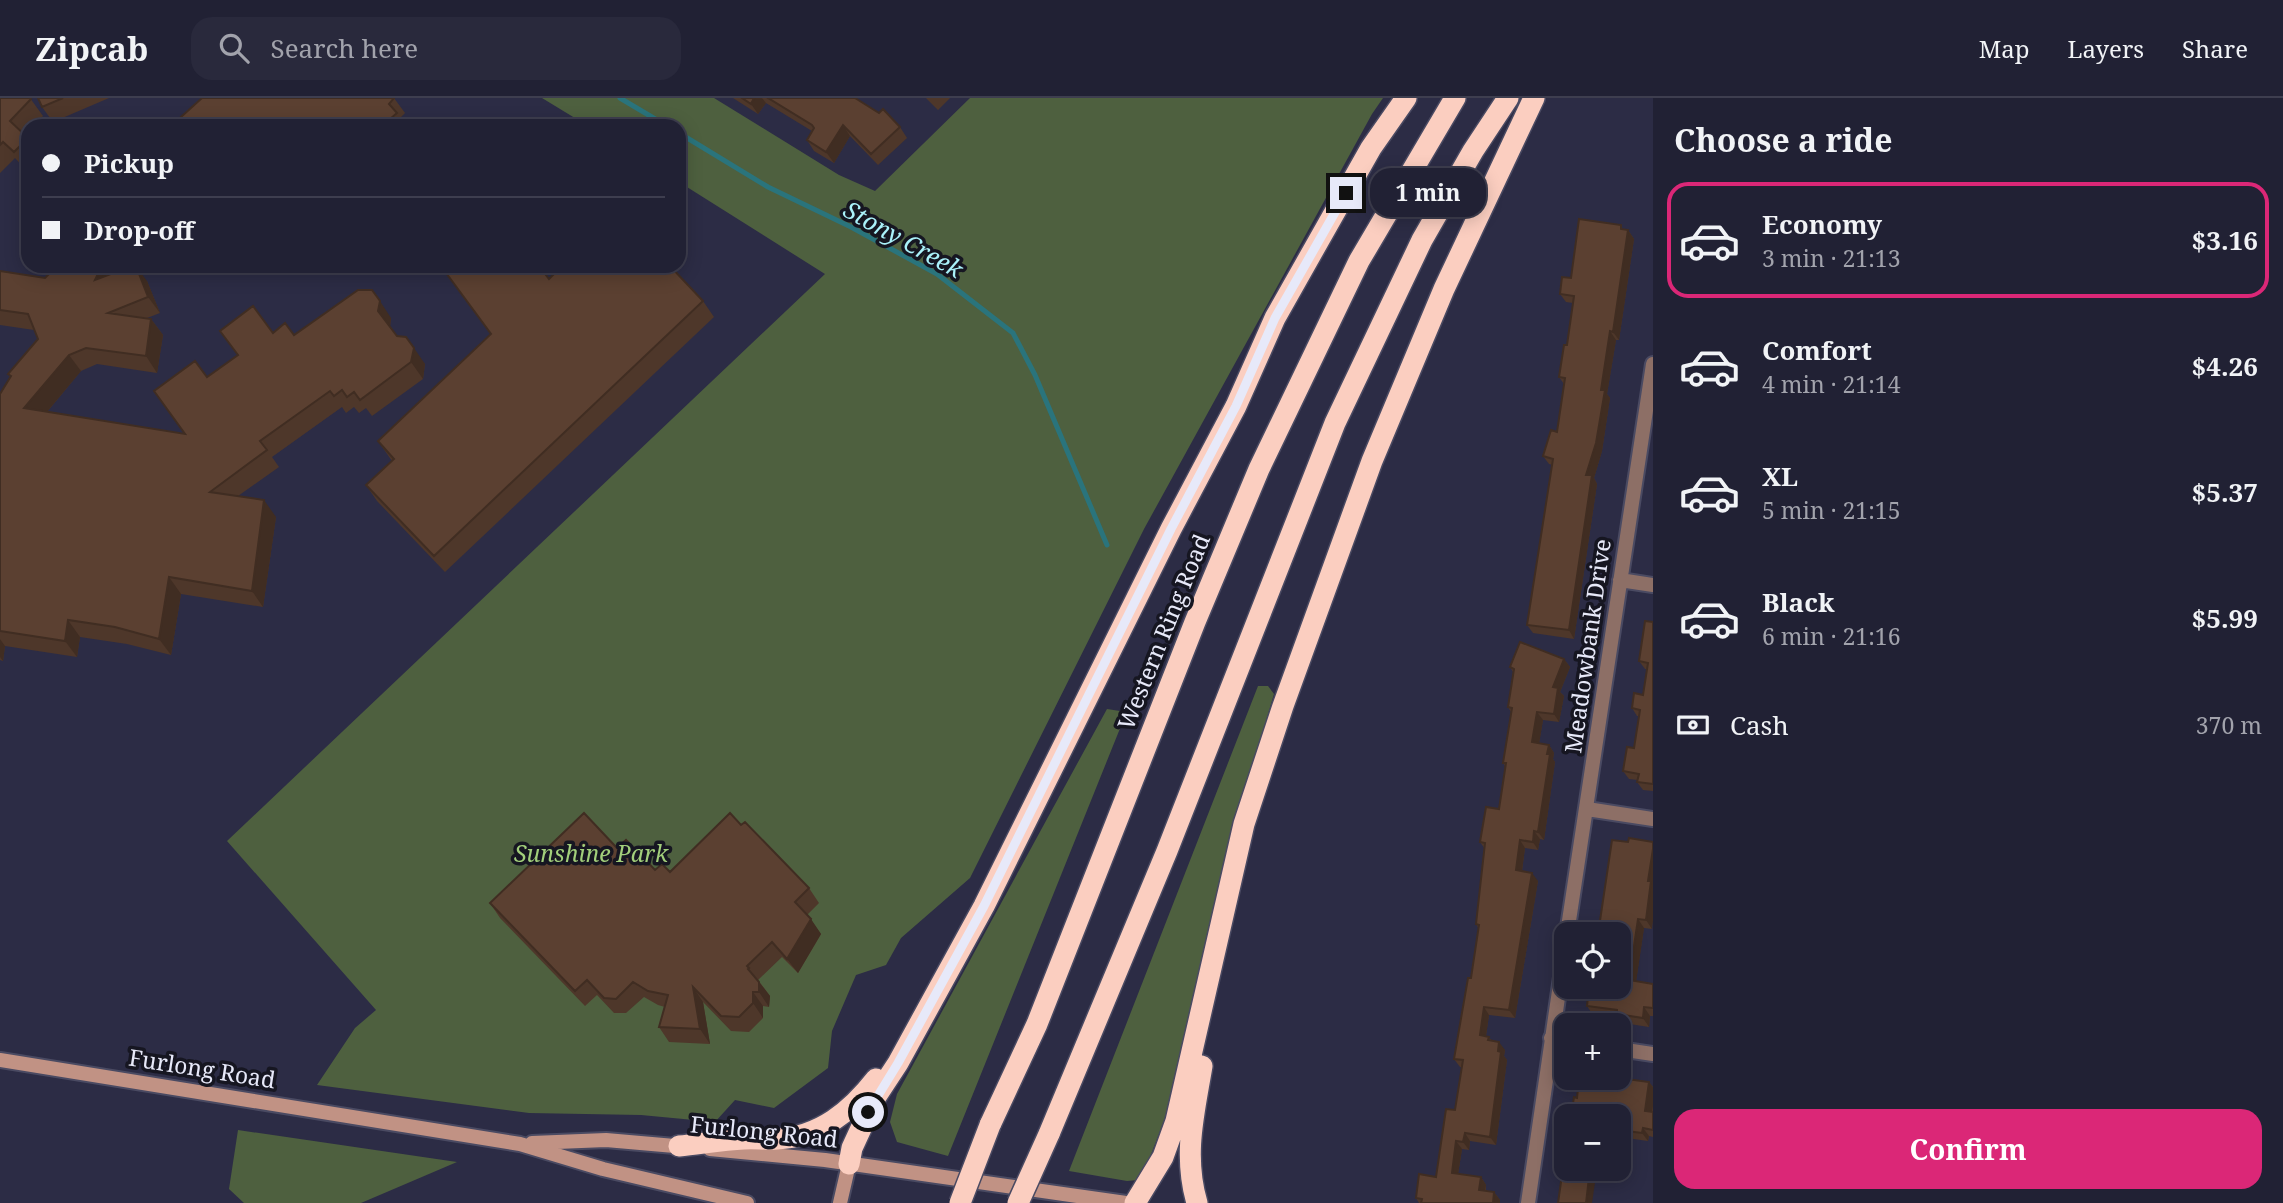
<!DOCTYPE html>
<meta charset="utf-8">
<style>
:root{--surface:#212134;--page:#29293c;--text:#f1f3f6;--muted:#a2a3ac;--line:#3e3e4f;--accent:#db2777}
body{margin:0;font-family:"Noto Serif",serif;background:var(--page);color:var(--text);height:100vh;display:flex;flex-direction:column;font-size:26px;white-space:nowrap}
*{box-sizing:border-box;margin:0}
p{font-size:23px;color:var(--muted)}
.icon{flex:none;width:38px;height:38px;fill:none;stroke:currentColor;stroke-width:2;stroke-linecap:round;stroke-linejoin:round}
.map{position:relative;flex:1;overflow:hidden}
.details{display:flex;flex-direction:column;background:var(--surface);width:630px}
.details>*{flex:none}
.guide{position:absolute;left:21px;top:21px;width:665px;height:154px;border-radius:21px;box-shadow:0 4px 18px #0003,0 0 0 2px var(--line);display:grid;align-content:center;height:154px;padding:0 21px;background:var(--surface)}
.buttons{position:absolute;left:1554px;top:824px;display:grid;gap:14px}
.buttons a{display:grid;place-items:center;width:77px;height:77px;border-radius:14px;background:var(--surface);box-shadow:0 4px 18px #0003,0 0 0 2px var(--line);font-size:35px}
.end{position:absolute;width:32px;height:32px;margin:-16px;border:9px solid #e7e9f9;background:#111;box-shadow:0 0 0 4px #111}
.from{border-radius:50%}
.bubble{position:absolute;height:49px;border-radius:21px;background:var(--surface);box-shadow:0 4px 18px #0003,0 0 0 2px var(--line);font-size:23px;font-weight:700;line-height:49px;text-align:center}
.guide b{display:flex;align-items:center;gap:24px;height:66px;font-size:26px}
.guide b+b{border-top:2px solid var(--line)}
.guide i{width:18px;height:18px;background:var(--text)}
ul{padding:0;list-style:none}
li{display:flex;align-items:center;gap:21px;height:116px;margin:0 14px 10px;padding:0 7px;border:4px solid transparent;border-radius:21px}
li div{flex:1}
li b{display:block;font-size:26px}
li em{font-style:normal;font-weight:700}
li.on{border-color:var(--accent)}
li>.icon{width:63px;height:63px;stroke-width:1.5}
h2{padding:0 21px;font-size:32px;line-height:84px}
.pay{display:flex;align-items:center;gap:18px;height:77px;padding:0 21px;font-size:26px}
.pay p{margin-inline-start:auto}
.action{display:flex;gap:14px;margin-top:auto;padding:14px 21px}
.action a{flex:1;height:80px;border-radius:21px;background:var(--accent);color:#fff;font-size:28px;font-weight:700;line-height:80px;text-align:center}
header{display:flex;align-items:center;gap:42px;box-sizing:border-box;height:98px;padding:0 35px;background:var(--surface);border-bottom:2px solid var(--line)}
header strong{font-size:33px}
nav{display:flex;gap:38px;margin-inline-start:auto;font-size:24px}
.search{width:490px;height:63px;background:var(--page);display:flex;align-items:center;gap:18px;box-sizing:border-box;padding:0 24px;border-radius:21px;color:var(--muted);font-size:26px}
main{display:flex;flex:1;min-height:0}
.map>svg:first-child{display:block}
.green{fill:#4e603f}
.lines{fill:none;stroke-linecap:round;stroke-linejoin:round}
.stream{stroke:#2a747c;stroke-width:5}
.minor-casing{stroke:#4a4a62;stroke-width:18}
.secondary-casing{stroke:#4a4a62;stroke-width:18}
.motorway-casing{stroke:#4a4a62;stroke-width:24}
.minor{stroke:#8d6f66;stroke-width:14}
.secondary{stroke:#c19284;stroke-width:14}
.motorway{stroke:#fbcec0;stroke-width:21}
.motorway-bridge-casing{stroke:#4a4a62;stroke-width:24;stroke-linecap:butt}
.motorway-bridge{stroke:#fbcec0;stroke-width:21}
.wall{fill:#4e372a}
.shaded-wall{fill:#402d22}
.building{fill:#5b4031;stroke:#402d22;stroke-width:2}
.route{stroke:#e7e9f9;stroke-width:9}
.labels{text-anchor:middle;stroke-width:7;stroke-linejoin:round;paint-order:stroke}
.street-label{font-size:23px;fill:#e7e9f9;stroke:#161621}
.park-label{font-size:23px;font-style:italic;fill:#a2cf7b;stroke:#161621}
.water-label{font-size:24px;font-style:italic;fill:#aaf2fa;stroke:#161621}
</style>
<header>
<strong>Zipcab</strong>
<div class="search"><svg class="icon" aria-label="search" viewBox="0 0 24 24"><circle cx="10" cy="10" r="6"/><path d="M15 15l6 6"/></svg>Search here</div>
<nav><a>Map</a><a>Layers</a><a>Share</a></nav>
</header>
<main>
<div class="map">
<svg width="1653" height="1105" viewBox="0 0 1653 1105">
<rect width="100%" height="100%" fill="#2c2c45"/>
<!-- green -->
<path class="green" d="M542,0h172l125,77 36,16 95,-93h413l-11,16 -228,415 -174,349 -69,60 -15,27 -30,10 -24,56 -4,37 -54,40 -39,-8 -20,22 -74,-7 -112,-2 -212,-28 38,-57 21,-18 -149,-169 598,-567 -146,-92v-56h-91z
M1258,588h10l6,8 -38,128 -70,294 -16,41 -12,23 -11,1 -58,-10z
M1107,611l13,2 3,10 -175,435 -51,-14 -7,-20 7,-28z
M238,1032l219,32 -96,41h-117l-15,-14z"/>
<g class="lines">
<!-- stream -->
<path class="stream" d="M620,0l47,28
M679,35l89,54 83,40 86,47 76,59 22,42 72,170"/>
<defs>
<path id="minor" d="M1620,482l33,5
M1587,711l66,10
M1567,836l86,-570
M1551,940l15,3
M1619,951l34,5
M1528,1105l38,-260"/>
<path id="secondary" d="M0,962l520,84 83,25 144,34
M532,1045l74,-3 80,7
M710,1051l115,11 301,43
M840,1105l9,-39"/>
<path id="motorway" d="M990,1027l47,-101 158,-402 64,-153 100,-208 96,-163
M1049,1036l118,-283 168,-428 87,-183 51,-89 35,-53
M679,1048c21,-2 43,-6 65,-7 11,-1 22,1 33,0 43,-2 74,-28 99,-60
M849,1066l3,-16 23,-50 23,-35 86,-157 187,-377 65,-123 39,-88 96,-170 35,-50
M1135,1105l28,-46 13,-36 68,-297 39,-118 89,-245 72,-172 90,-191
M1197,1105c-14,-48 -3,-89 5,-137"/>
</defs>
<!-- minor casing -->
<use href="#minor" class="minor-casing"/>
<!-- secondary casing -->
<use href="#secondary" class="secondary-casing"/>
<!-- motorway casing -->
<use href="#motorway" class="motorway-casing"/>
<!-- minor -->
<use href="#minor" class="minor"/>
<!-- secondary -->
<use href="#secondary" class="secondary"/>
<!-- motorway -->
<use href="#motorway" class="motorway"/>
<defs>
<path id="motorway-bridge" d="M960,1105l30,-78
M1018,1105l31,-69"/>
</defs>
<!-- motorway-bridge casing -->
<use href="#motorway-bridge" class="motorway-bridge-casing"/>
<!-- motorway-bridge -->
<use href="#motorway-bridge" class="motorway-bridge"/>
</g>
<!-- wall -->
<path class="wall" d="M0,0h30l13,18 -10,10h-5v5l-4,4 4,4v27l-3,3 -10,-11 -15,15z
M38,0h71l-56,24 -11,-15z
M394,0l11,15 -5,5 6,8h-235z
M733,0h110l57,29 7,11 -29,27 -28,-29 -16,27 -20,-12 -7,-11 5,-9 -46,-28 -8,11z
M926,0h24l-12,12z
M1625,132h3l6,9 -15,101h-3l-9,54 3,4 -8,53 -8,27 3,6 -23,155 -41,-6 -6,-8 26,-160 -4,-1 -6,-8 14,-24 7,-48 -5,-7 8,-32 6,-42 -7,-1 -6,-8 11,-16z
M121,168l-3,5 29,10 13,32 -13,5 4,1 12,16 -6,38 -60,-9 -16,7 -34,41 137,22 23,-57 66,-44 21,2 97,-17 -1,9 7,9 28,28 -2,15 -51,37 -6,-8 -7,5 -5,-6 -8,6 -4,-6 -70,50 7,10 -41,29 38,21 -13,90 -82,-13 -10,61 -44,-11 -47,-7 -3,20 -72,-11 -2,15 -3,-1v-266l10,-17 -2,-3 30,-35 -4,-9 -34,-5v-54l45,7z
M441,168l108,13 154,22 11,16 -269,255 -68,-71 -11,-16 26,-24 -14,-20 113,-107z
M1653,524v169l-10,-1 -6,-8 1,-2 -9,-1 -6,-8 11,-23 5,-32h-2l-5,-8 11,-13 4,-26h-2l-6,-8z
M1564,561l6,8 -10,25 4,4 -5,26 -16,-2 -4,23 10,2 5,8 -1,6 2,3 -11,78 -4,-1 -2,11 -13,-2 -3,23 16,10 -23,137 -26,-3 -3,21 19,14 -1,6 3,4 -11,85 -26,-4 -1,9 -7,-1 -4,25 23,3 5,8v6l8,1 6,8v3h-81l-3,-5 20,-21 19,-67 7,-43h-2l-6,-8 17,-81 8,-49 -3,-5 9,-75 -5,-7 19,-33 6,-43 -2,-3 8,-51 -3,-5 5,-35 -3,-5z
M741,727l68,63 10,15 -12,12 14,19 -23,39 -16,-16 -24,23 12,16 -1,11 -6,-1v12l-14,14 -18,-1 -28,-29 7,42 -41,-2 -10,-15 6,-20 -7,-2 -14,-8 -18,16h-12l-17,-18 -12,11 -85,-88 -10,-15 127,-55 38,22 15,2z
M1612,742l40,89 -8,-1 -8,53 17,3v32h-3l-1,11 -26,-4 -3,-4 -27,-4 -6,-9 32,-19z
M1649,984l4,5v50l-4,-1 -1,5 -29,-4v-21l-42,-18z"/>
<!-- shaded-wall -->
<path class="shaded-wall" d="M754,0h8l4,5 -8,11 -7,-10z
M843,27l7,11 -16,27 -8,-11z
M1628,132l6,9 -15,101 -6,-8z
M102,168h19l-14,31 -12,-17z
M136,168l11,15 13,32 -12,-16z
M380,203l11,17 -1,9 -12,-16z
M151,221l12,16 -6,38 -11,-17z
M1610,233l6,9 -9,54 3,4 -8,53 -8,27 3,6 -23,155 -5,-9 17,-155z
M414,250l11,16 -2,15 -12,-17z
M69,257l12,16 -45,54 -12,-17z
M264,402l12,17 -13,90 -11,-16z
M169,479l12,17 -10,61 -12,-16z
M68,522l12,17 -3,20 -12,-16z
M0,541l5,7 -2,15 -3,-4z
M1564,561l6,8 -10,25 4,4 -5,26 -5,-8 -1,-27z
M1537,614l6,8 -5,30 -6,-8z
M1549,647l5,8 -1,6 2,3 -11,78 -6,-8z
M1534,733l6,8 -2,11 -5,-8z
M1520,742l5,8 -4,30 -5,-8z
M1653,751v72l-1,8 -6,-9 2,-39z
M1532,775l6,8 -23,137 -6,-8z
M811,821l10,15 -23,39 -11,-14z
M1638,821l6,9 -9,61 -6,-9z
M759,884l11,14 -1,11 -10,-15z
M693,889l10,15 7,42 -10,-15z
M753,894l10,14v12l-10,-15z
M1484,909l5,8 -4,28 -5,-8z
M1644,909l6,9 -1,11 -6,-9z
M1499,944l6,8 -1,6 3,4 -11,85 -6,-8z
M1649,984l4,5v19l-2,13 -6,-8z
M1643,1030l6,8 -1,5 -6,-8z
M1465,1035l5,8 -1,9 -6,-8z
M1456,1043l6,8 -5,32 -5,-8z
M1590,1071h7l-5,34h-6z
M1481,1079l5,8 -2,13 -5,-8z
M1494,1094l6,8v3h-7z"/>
<!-- building -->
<path class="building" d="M0,0h30l1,1 -21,22 18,17 -14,14 -11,-10 -3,3z
M38,0h25l-21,9z
M202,0h192l-5,6 8,9 -15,13h-211z
M742,0h12l-3,6z
M768,0h87l24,15 4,-4 17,18 -29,27 -28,-29 -17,27 -19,-12 7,-12 -2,-3z
M1579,121l42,6v4l7,1 -15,102 -3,-1 -9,59h4l-9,53 -10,32h6l-23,155 -42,-5 26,-166 -10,-3 8,-26 6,2 8,-54 -6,-1 5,-32h3l7,-49 -14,-2 2,-17 9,1z
M57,168h45l-7,14 37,-14h4l12,31 -40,16 43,6 -5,37 -60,-8 -17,7 -45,53 161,26 -31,-43 41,-30 12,16 31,-22 -18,-24 33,-25 20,27 12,-10 9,12 64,-45h14l8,11 -2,10 19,25 9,1 8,11 -3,14 -51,38 -6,-8 -7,5 -5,-7 -8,6 -4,-5 -70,50 7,9 -57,42 54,8 -12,91 -83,-14 -10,62 -44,-12 -47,-7 -3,21 -65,-10v-237l11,-18 -3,-2 30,-35 -10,-25 -28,-4v-39l45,7z
M441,168h98l10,13 13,-13h108l33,35 -269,255 -68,-71 28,-26 -16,-18 113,-107z
M1645,523l8,1v162l-16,-2 2,-8 -16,-3 4,-24 7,1 6,-38 -8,-2 2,-15 9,2 5,-32 -9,-2z
M1520,544l44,17 -11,28 5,1 -4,26 -17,-2 -5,30 17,3 -2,9h3l-12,78 -4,-1 -1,11 -13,-2 -4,30 16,3 -23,137 -25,-3 -4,28 9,2 -1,3 11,2 -1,9 3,1 -11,85 -25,-4 -2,9 -7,-1 -4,32 29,4 -2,13 15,2 -1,11h-72l1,-4 -6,-1 3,-24 17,3 10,-68 9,1 8,-50 -9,-1 14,-81h3l8,-53 -3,-1 9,-81 -5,-1 6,-35 13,2 7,-46h-3l9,-55 -4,-1 6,-38 -4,-2z
M584,715l33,35 9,-8 29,30 7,-6 8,8 60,-59 11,12 4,-3 64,66 -14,14 16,17 -24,40 -15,-17 -25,24 2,2 -1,1 11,13v10h-6v11l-14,14 -18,-1 -28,-29 7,42 -41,-2 9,-32 -20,-4 -15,-9 -17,17 -12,-1 -17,-18 -12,11 -85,-88z
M1629,740l24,4v7l-5,32h3l-5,39 -8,-1 -9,61 24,4v24l-9,-1 -1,11 -26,-4v-4l-30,-4 2,-19h30v-53h-21l14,-94 16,2z
M1579,980h40l30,4 -4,29 8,1v18l-10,-2 -1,5 -23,-3v-14h-48l3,-19 3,1z
M1566,1049v22h24l-4,34h-28z"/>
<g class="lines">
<!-- route -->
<path class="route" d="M868,1014l30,-49 86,-157 187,-377 65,-123 39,-88 71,-125"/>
</g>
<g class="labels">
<!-- street labels -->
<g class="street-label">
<text transform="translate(1164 534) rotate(-68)" y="8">Western Ring Road</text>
<text transform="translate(1588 548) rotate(-82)" y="8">Meadowbank Drive</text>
<text transform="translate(202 971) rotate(9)" y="8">Furlong Road</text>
<text transform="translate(764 1034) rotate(6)" y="8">Furlong Road</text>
</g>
<!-- park labels -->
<g class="park-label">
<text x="591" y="764">Sunshine Park</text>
</g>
<!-- water labels -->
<g class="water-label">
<text transform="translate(903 142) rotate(29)" y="8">Stony Creek</text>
</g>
</g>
</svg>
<div class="buttons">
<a><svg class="icon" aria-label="locate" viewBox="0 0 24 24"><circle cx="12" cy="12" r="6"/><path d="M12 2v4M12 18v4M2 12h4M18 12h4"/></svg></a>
<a>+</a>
<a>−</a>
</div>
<i class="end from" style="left:868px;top:1014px"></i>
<i class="end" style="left:1346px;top:95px"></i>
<div class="bubble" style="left:1370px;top:70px;width:116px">1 min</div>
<div class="guide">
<b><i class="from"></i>Pickup</b>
<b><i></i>Drop-off</b>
</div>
</div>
<section class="details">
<h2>Choose a ride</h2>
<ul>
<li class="on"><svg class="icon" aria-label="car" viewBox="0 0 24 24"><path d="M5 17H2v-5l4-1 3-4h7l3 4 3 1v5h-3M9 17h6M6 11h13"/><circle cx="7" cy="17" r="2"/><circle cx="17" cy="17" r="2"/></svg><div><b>Economy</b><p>3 min · 21:13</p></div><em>$3.16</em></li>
<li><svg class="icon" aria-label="car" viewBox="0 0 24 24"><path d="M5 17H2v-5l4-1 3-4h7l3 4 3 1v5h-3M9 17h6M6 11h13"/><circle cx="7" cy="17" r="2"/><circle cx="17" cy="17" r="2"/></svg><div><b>Comfort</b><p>4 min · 21:14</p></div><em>$4.26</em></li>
<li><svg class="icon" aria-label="car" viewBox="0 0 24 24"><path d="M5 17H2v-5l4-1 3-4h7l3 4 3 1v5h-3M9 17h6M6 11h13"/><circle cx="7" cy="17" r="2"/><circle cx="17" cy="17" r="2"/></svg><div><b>XL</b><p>5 min · 21:15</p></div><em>$5.37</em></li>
<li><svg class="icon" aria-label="car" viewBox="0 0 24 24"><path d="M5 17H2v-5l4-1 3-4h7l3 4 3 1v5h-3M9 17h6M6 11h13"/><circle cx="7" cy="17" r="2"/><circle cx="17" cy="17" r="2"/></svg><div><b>Black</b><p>6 min · 21:16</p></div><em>$5.99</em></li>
</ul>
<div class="pay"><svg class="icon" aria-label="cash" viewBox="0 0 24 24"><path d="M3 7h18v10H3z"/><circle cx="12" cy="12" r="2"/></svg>Cash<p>370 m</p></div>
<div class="action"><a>Confirm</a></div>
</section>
</main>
